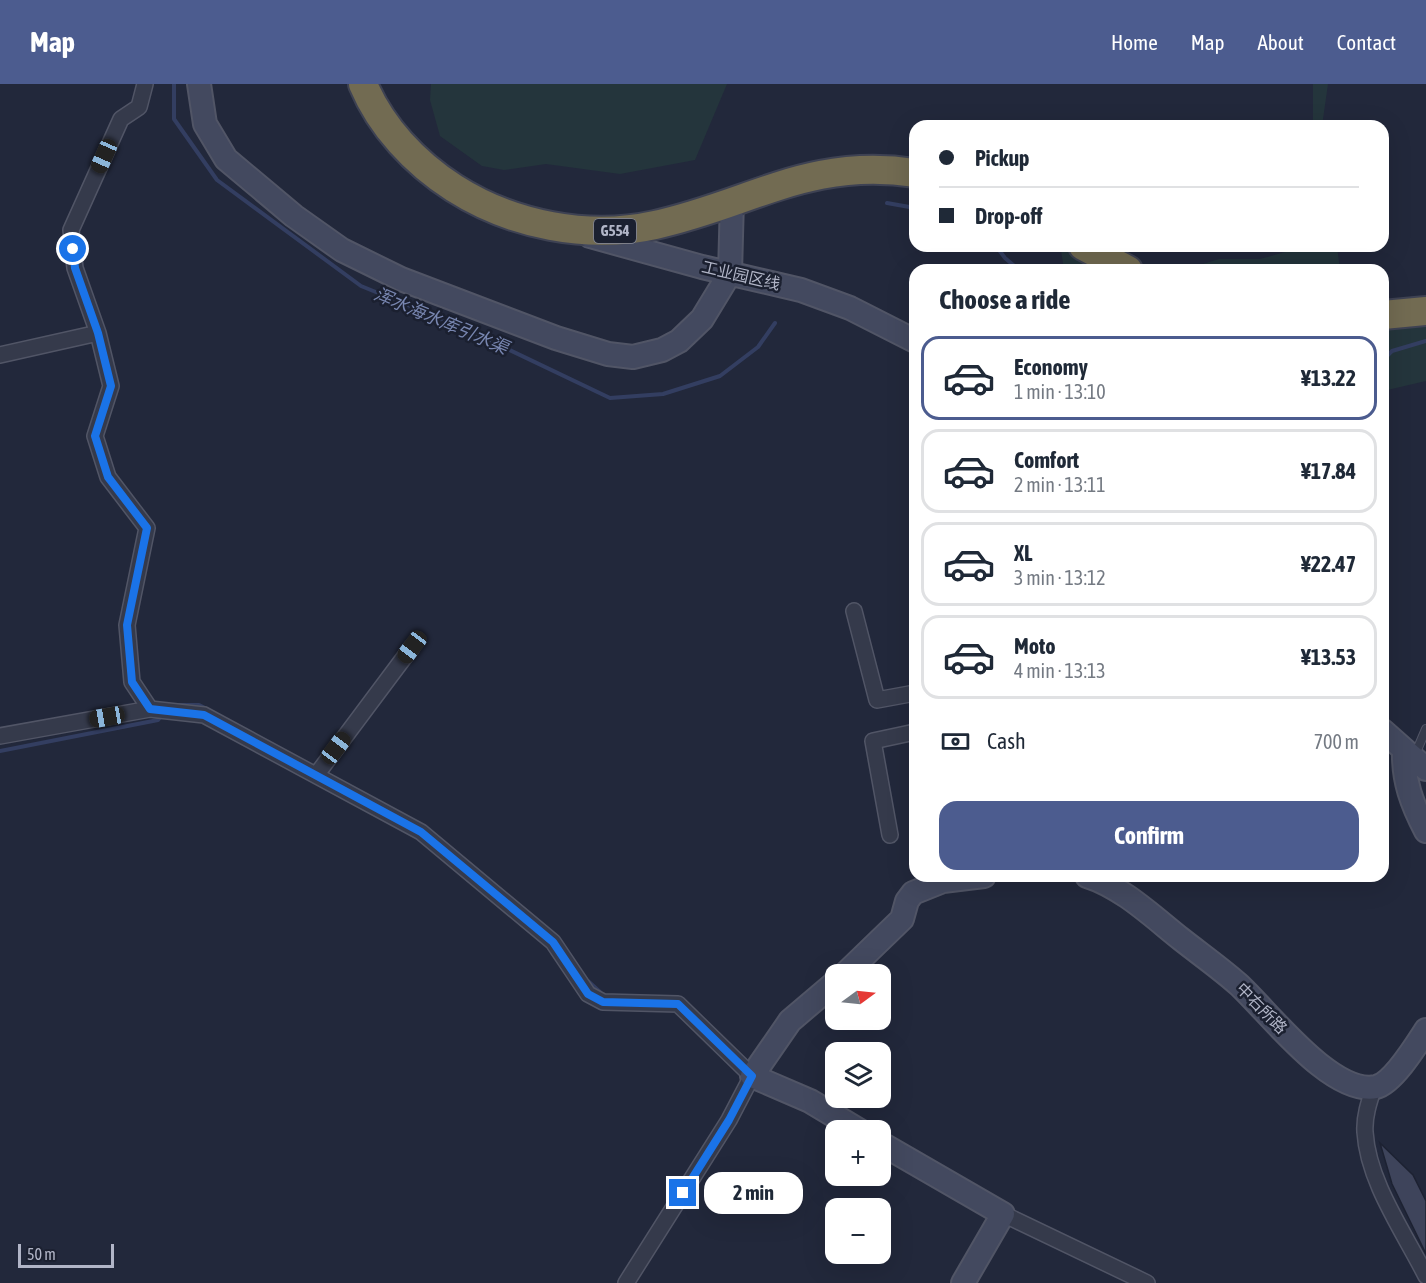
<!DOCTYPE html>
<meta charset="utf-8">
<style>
:root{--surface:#fff;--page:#f2f2f3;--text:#1f2937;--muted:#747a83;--line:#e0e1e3;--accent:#4c5c8f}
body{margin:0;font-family:"Asap Condensed","Noto Sans SC",sans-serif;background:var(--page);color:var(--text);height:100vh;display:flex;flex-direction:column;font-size:22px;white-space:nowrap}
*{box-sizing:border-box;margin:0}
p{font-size:20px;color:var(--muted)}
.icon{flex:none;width:33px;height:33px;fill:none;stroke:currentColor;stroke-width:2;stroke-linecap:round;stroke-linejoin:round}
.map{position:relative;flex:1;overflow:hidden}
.panel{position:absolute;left:909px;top:180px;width:480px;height:618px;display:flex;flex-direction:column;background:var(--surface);border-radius:18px;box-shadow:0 6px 24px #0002}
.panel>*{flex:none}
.hud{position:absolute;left:909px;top:36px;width:480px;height:132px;border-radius:18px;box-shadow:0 6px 24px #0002;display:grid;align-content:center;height:132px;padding:0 30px;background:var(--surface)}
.needle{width:39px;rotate:75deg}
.controls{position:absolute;left:825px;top:880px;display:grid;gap:12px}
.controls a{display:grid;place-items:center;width:66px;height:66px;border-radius:12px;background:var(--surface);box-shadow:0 6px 24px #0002;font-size:30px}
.scale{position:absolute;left:18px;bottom:15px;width:96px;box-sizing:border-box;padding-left:6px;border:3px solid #b1b5c7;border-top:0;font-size:16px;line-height:21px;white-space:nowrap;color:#b1b5c7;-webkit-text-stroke:4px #1b2030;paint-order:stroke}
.end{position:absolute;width:27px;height:27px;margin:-14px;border:8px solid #1a73e8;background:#fff;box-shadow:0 0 0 3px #fff}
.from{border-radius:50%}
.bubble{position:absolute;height:42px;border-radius:18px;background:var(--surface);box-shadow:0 6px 24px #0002;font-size:20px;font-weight:700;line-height:42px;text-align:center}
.car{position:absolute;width:18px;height:36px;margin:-18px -9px;border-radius:8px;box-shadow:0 0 4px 2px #0007;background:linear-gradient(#222 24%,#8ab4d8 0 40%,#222 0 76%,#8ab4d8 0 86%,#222 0)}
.hud b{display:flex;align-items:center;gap:21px;height:57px;font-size:22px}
.hud b+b{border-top:2px solid var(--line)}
.hud i{width:15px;height:15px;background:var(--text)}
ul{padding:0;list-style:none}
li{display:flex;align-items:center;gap:18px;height:84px;margin:0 12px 9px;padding:0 18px;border:3px solid var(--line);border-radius:18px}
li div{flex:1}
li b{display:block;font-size:22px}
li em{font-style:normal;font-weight:700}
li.active{border-color:var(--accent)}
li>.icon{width:54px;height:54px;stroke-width:1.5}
h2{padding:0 30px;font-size:27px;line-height:72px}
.pay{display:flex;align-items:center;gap:15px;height:66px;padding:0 30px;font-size:22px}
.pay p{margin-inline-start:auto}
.cta{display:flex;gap:12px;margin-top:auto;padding:12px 30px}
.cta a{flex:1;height:69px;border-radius:18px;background:var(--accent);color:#fff;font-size:24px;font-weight:700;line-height:69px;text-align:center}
header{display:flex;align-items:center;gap:36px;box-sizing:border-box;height:84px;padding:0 30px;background:var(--accent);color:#fff}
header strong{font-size:28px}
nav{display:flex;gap:33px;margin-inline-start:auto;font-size:21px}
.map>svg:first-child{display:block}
.green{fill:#24353c}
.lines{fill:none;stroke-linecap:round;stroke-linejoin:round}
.stream{stroke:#333e61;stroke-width:4}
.building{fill:#3e445b;stroke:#1d2232;stroke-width:1.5}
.lane-casing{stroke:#515566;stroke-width:10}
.street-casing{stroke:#515566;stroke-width:18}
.secondary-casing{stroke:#515566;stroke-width:26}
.highway-casing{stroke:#3e4253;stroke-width:32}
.lane{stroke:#353a4b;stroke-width:8}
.street{stroke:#353a4b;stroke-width:15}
.secondary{stroke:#43495f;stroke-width:22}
.highway{stroke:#726b52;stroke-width:28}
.route{stroke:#1a73e8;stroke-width:8}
.labels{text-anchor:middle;stroke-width:5;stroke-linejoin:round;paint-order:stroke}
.shield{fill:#1b2030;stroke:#84889a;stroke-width:1.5}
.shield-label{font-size:15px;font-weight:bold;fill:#b1b5c7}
.street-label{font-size:16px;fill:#b1b5c7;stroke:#1b2030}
.water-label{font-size:18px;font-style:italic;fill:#7886b0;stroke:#1b2030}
</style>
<header>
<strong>Map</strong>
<nav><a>Home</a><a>Map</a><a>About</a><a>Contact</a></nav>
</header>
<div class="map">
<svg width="1426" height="1199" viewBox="0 0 1426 1199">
<rect width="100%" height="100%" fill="#22283b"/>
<!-- green -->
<path class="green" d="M431,0h296l-32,76 -75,14 -74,-10 -42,6 -22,-4 -42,-30 -10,-36z
M1313,0h15l-6,42h-9z
M1307,162h30l3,24h-156l35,-11h41z
M1061,166h11l33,20h-41z
M1426,229v68l-43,10v-70z"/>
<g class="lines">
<!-- stream -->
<path class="stream" d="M174,0v35l43,61 144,106 96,39 153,73 53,-4 57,-18 38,-29 17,-24
M887,119l28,5
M996,162l9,12 14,12
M1383,276l9,-9 34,-10
M171,621h28l8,4
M0,667l158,-31 4,-5
M588,897l12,11"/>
</g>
<!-- building -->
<path class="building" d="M1380,1059l33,32 13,26v53l-34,-70z"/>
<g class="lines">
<defs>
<path id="lane" d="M1414,673l12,-28"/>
<path id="street" d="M145,0l-6,23 -18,12 -50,111 4,38 23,65 13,53 -16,50 13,41 39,51 -20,97 5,57 18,27
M0,271l98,-22
M854,527l23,89 38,-7
M0,652l150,-27 54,6 217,117 132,110 35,52 15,8 75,2 74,72 -23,44 -103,163
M317,690l95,-127
M890,751l-17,-94 42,-9
M1374,1003c-5,15 -10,30 -9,45 3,50 39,100 61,144
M1003,1130l144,69"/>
<path id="secondary" d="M199,0l6,40 21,35 68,57 48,34 59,29 155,59 52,16 25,3 29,-7 17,-9 23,-22 28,-46 2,-73
M590,152l112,31 99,23 49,18 65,33
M1383,647l43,38
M1404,666c-1,31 8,54 22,81
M1087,792c35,11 65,40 94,63 19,15 39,29 57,45 30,27 93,112 138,103 17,-4 41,-43 50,-57
M844,891l58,-56 5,-18 6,-8 30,-12 41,-5
M836,898l-46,39 -38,55 58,25 50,30
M880,1059l123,71 -40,69"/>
<path id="highway" d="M363,0c18,43 52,79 91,104 58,37 134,52 201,37 96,-21 154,-68 260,-52
M1083,162l45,24
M1383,231l43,-4"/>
</defs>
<!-- lane casing -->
<use href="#lane" class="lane-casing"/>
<!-- street casing -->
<use href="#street" class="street-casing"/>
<!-- secondary casing -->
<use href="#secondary" class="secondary-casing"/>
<!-- highway casing -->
<use href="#highway" class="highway-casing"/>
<!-- lane -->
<use href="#lane" class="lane"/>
<!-- street -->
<use href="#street" class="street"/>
<!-- secondary -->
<use href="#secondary" class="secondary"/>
<!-- highway -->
<use href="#highway" class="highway"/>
</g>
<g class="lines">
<!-- route -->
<path class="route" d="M73,165l2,19 23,65 13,53 -16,50 13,41 39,51 -20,97 5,57 18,27 54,6 217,117 132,110 35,52 15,8 75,2 74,72 -23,44 -46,73"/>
</g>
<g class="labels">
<!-- shield labels -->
<rect class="shield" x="594" y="135" width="42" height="24" rx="4.5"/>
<g class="shield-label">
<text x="615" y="152">G554</text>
</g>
<!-- street labels -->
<g class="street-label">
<text transform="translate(741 191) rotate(13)" y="6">工业园区线</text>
<text transform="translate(1262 924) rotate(45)" y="6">中右所路</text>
</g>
<!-- water labels -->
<g class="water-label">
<text transform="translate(441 237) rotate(23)" y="6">浑水海水库引水渠</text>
</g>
</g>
</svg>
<div class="controls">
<a><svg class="needle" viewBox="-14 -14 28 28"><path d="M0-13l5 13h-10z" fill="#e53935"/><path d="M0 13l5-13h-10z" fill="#747a83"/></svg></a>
<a><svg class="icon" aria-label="layers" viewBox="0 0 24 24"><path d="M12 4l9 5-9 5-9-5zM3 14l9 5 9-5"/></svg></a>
<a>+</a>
<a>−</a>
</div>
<div class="scale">50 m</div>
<i class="end from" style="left:73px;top:165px"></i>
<i class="end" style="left:683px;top:1109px"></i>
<div class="bubble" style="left:704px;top:1088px;width:99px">2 min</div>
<i class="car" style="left:104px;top:72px;rotate:204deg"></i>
<i class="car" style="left:412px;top:563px;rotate:217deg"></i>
<i class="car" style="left:107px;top:633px;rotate:260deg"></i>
<i class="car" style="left:336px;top:664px;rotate:37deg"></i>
<div class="hud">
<b><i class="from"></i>Pickup</b>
<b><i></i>Drop-off</b>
</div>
<section class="panel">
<h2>Choose a ride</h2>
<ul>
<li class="active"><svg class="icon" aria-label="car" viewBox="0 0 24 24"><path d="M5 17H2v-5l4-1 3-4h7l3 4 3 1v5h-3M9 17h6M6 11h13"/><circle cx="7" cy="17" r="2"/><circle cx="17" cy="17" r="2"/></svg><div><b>Economy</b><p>1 min · 13:10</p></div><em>¥13.22</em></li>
<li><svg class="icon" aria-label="car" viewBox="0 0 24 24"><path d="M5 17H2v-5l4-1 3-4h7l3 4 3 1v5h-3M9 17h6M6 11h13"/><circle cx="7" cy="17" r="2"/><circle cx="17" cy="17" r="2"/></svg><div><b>Comfort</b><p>2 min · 13:11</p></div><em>¥17.84</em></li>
<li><svg class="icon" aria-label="car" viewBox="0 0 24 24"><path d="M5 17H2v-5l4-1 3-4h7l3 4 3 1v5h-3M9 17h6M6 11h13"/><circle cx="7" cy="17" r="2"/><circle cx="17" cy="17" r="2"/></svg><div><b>XL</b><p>3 min · 13:12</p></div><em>¥22.47</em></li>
<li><svg class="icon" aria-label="car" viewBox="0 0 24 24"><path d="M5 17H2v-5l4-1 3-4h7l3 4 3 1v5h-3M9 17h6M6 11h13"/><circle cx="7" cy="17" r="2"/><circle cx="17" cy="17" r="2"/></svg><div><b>Moto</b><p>4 min · 13:13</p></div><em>¥13.53</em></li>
</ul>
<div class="pay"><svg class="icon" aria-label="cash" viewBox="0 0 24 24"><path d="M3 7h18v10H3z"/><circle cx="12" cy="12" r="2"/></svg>Cash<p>700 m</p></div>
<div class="cta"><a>Confirm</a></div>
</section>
</div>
